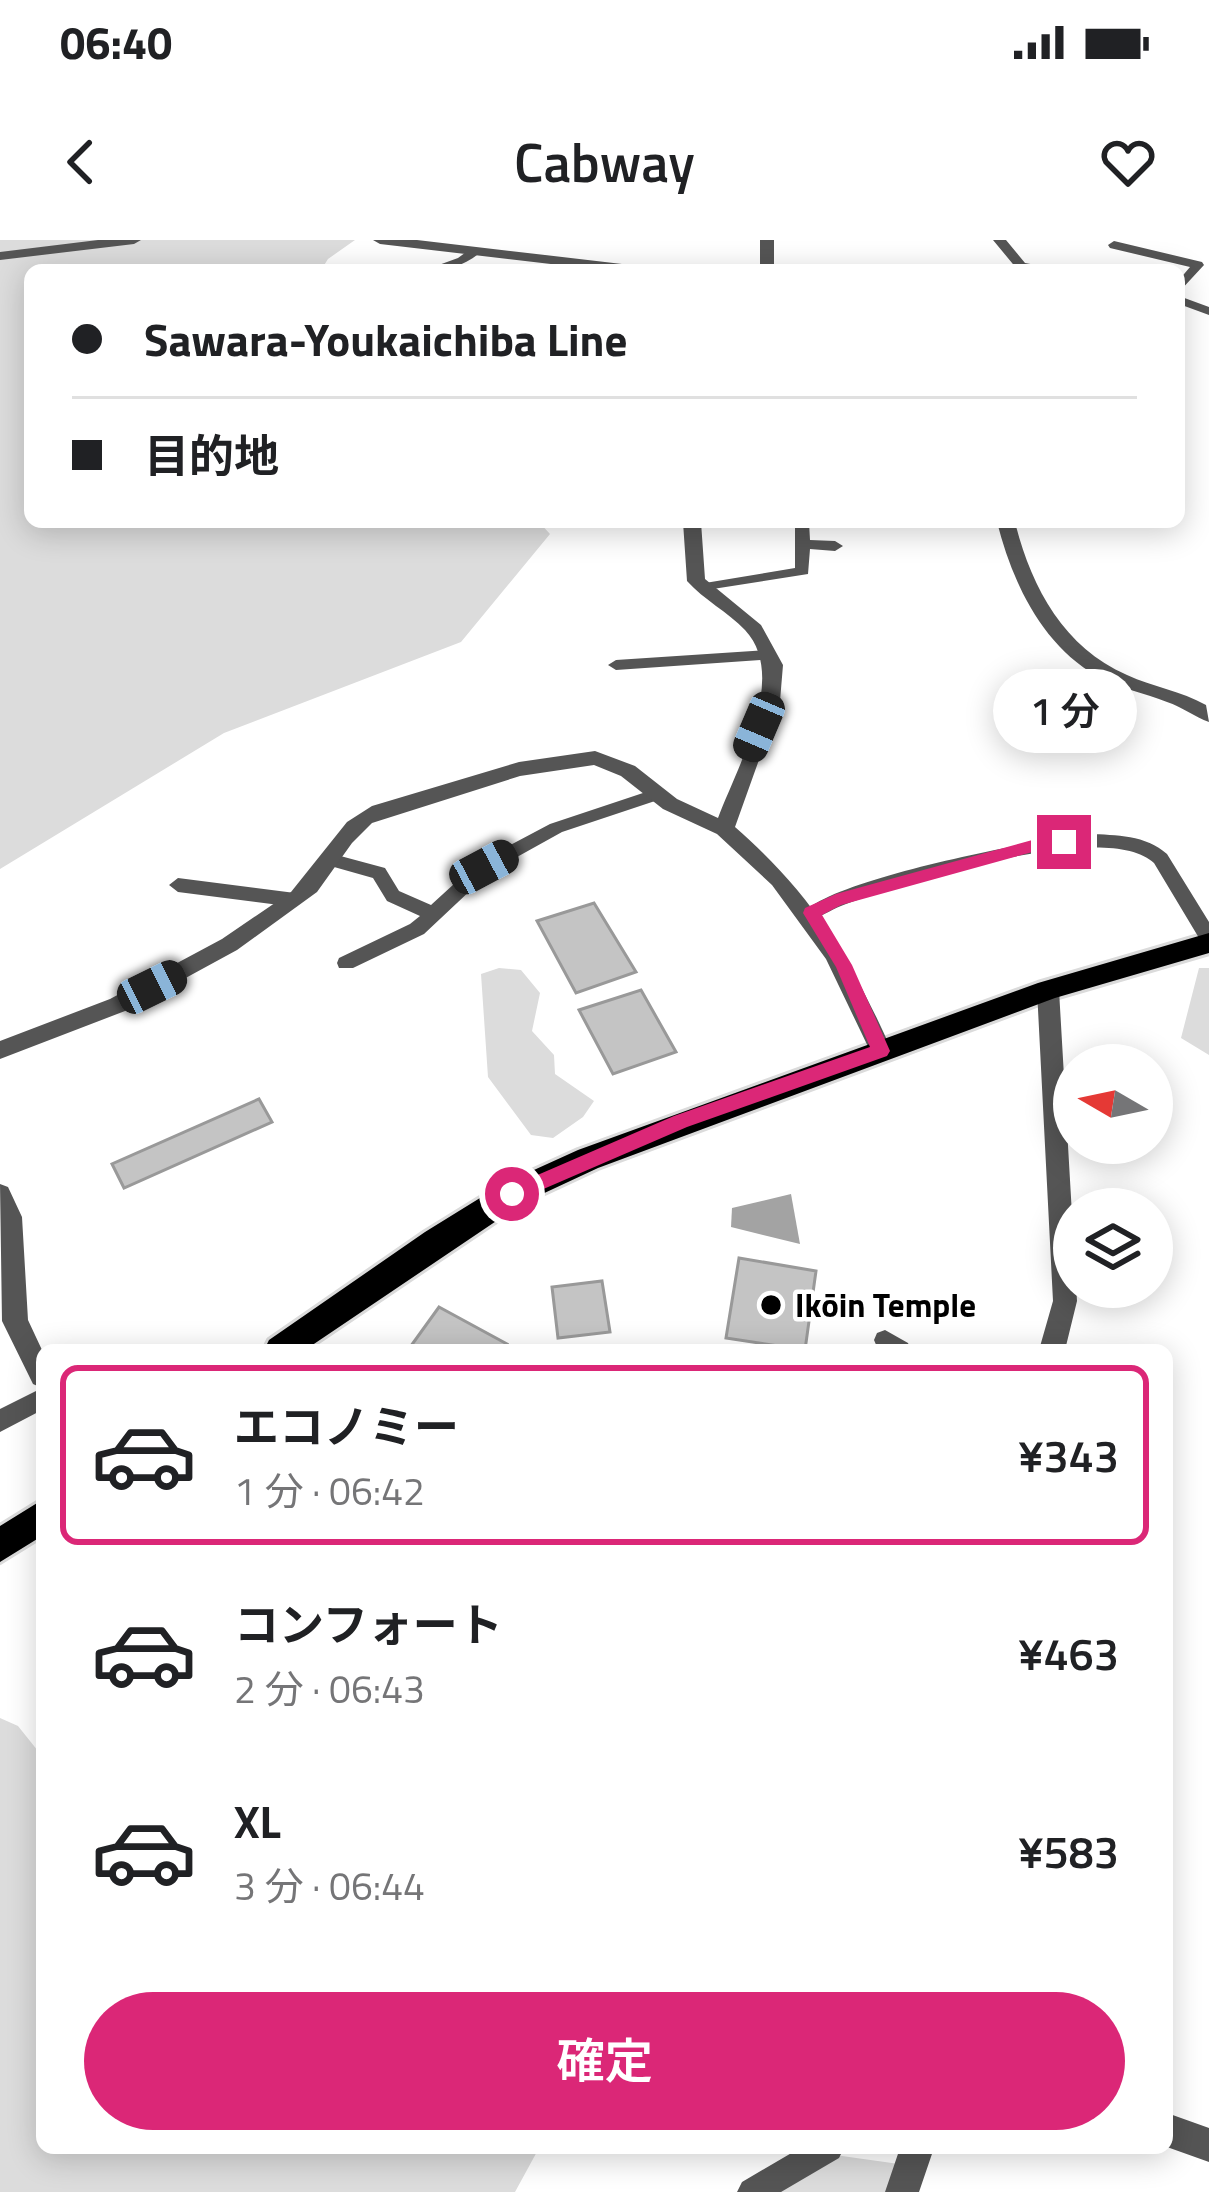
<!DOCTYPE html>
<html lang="ja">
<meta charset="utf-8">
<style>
:root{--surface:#fff;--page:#f6f6f6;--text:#202124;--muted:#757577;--line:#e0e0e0;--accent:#db2777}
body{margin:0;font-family:"Titillium Web","Noto Sans JP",sans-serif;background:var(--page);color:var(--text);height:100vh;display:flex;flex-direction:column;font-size:45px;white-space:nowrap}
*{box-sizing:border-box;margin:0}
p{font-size:39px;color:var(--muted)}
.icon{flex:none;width:66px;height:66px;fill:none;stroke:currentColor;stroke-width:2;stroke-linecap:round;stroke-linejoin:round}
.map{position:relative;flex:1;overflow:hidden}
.panel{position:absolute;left:36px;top:1104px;width:1137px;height:810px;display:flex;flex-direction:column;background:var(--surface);border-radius:18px;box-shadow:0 6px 30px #0003}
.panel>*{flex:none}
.hud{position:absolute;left:24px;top:24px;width:1161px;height:264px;border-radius:18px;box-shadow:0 6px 30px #0003;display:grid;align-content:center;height:264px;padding:0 48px;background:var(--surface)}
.needle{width:78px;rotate:279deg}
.tools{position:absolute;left:1053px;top:804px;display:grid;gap:24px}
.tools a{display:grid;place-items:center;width:120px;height:120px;border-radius:50%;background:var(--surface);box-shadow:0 6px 30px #0003;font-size:60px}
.end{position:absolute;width:54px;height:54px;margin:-27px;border:15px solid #db2777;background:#fff;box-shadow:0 0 0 6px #fff}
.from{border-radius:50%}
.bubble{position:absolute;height:84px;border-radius:42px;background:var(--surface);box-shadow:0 6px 30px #0003;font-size:39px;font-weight:600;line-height:84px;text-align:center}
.car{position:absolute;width:36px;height:72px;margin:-36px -18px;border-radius:15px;box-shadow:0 0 9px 3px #0007;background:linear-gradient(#222 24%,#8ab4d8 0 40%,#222 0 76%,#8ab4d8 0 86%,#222 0)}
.hud b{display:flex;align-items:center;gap:42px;height:114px;font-size:45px}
.hud b+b{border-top:3px solid var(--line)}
.hud i{width:30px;height:30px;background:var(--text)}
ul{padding:21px 0 0;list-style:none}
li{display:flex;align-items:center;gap:36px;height:180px;margin:0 24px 18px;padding:0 24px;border:6px solid transparent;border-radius:18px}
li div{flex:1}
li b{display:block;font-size:45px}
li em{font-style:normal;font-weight:600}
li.current{border-color:var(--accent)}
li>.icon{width:108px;height:108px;stroke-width:1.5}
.button{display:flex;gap:24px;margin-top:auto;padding:24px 48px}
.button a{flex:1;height:138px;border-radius:72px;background:var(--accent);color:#fff;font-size:48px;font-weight:600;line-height:138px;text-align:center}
.status{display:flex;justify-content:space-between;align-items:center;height:84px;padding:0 60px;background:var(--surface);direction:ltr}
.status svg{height:33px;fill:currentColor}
header{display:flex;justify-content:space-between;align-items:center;height:156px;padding:0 48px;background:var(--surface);font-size:54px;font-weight:600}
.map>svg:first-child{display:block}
.green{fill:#dcdcdc}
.water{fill:#a3a3a3}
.building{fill:#c4c4c4;stroke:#999;stroke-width:3}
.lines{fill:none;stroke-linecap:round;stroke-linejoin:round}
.primary-casing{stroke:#dbdbdb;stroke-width:6}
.lane{fill:#555;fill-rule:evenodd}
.street{fill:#555;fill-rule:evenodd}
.primary{fill:#000;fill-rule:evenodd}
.route{fill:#db2777}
.poi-dot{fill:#000;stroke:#fff;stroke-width:4.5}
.labels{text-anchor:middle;stroke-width:9;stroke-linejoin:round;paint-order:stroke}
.poi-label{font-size:33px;font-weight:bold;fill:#000;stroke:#fff;text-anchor:start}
</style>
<div class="status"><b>06:40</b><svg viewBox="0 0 49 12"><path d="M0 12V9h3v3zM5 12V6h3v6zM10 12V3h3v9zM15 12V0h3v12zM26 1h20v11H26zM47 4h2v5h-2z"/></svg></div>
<header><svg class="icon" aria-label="back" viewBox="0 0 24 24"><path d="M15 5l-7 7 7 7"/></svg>Cabway<svg class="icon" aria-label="heart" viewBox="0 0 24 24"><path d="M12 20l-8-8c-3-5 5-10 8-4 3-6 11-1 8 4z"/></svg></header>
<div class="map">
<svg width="1209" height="1952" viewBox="0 0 1209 1952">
<rect width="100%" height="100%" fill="#fff"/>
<!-- green -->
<path class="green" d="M0,0h355l-27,19 -7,11h-291v252h509l11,12 -89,108 -237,91 -224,136z
M499,728l22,2 19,23 -8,38 22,24 1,19 39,27 -11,16 -30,21 -22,-3 -43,-58 -7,-103z
M1199,728h10v87l-28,-17z
M0,1478l18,8 24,30v392h497l-24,44h-515z
M835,1915l71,10 -10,27h-124z"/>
<!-- water -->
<path class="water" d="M791,954l9,50 -69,-17 1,-19z"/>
<!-- building -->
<path class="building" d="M594,663l42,69 -60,21 -39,-72z
M641,750l35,62 -63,22 -34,-64z
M259,859l13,23 -148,66 -12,-24z
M739,1018l77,13 -11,79 -79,-12z
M602,1041l8,51 -52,6 -6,-51z
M439,1067l68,37 -4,6h-95z"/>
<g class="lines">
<defs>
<path id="primary" d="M1209,693v20l-154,45 -457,170 -75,35 -218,147h-41l5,-10 156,-108 76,-47 77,-35 460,-167z
M42,1260v36l-42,26v-36z"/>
</defs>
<!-- primary casing -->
<use href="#primary" class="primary-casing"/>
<!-- lane -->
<path class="lane" d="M993,0h13l19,23 38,7 -46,-1z
M1114,1l88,21 2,3 -25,27v-12l11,-13 -80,-19 -2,-3z
M473,7l10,3c-17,16 -35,20 -58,20l33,-12z
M1179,56l30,11v8l-30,-11z
M795,282h14l1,18 25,1 8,5 -8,5 -25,-2 -2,25 -108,17 -3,-3 8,-5 90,-15z
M768,410l8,5 -2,4 -158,11 -8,-5 8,-5z
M658,548l6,2v8l-102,34 -72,40 -66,62 -71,34h-14l-2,-5 2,-5 71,-34 10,-8 -33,-15 -14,-23 -46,-13v-10l6,-1 52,14 14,23 32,14 47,-43 72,-38z
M1089,594c27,1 57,1 78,20l42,68v23l-7,-2 -48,-80c-48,-45 -249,20 -308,41 -12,4 -22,11 -34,16l-9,-7c32,-35 233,-73 286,-79z
M178,638l117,15 9,7 -9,7 -117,-15 -9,-7z
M885,1090l23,13 3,7 -34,-3 -3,-7 3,-7z
M42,1148v22l-42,22v-23z
M800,1908h44l-5,10 -58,34h-44l5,-10z"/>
<!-- street -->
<path class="street" d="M98,0h43l-7,4 -134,16v-8z
M373,0h44l222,26 7,4h-44l-222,-26z
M760,0h14v30h-14z
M683,282h18l4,57 56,46 22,40 -3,36 -45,126c77,67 116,132 157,224l-3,6h-16l-47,-98 -54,-74 -55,-51 -54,-25 -42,-33 -27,-11 -74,11 -148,47 -20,20 -35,49 -80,58 -112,61 -125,48v-18l110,-42 112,-60 69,-47 56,-70 25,-16 147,-44 76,-11 40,15 42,33 41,19c19,-51 71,-141 27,-188 -17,-18 -41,-30 -58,-49z
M997,282h18c16,64 48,125 112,153 26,12 54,16 79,30l3,17c-14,-5 -27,-15 -42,-20 -23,-9 -48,-14 -70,-26 -56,-32 -85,-95 -100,-154z
M1048,742l11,8 18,311 -12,49h-26l14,-49 -16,-311z
M0,944l8,3 14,30 6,103 14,30v38l-9,-4 -31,-63z
M1167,1873l42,15v34l-42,-15z
M900,1908h34l-15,44h-34z"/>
<!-- primary -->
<use href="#primary" class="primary"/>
</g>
<!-- route -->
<path class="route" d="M1064,596l6,2v8l-34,5 -195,54 -19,10 30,50 38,86 -3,5 -200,71 -169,73h-13v-11l169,-73 196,-69 -34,-80 -33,-54 2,-5 31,-14 200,-55z"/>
<!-- markers -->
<circle class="poi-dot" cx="771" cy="1065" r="12"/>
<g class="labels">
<!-- poi labels -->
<g class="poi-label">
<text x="795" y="1077">Ikōin Temple</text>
</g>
</g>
</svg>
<div class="tools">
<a><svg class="needle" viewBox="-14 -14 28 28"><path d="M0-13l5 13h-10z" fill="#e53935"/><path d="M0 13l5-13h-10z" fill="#757577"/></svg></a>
<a><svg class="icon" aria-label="layers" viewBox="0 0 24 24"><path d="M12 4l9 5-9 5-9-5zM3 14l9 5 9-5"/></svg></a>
</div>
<i class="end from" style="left:512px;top:954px"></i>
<i class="end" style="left:1064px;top:602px"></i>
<div class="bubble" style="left:993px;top:429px;width:144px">1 分</div>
<i class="car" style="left:759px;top:487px;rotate:203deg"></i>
<i class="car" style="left:484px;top:627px;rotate:62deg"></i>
<i class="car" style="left:152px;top:747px;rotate:64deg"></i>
<div class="hud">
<b><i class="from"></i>Sawara-Youkaichiba Line</b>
<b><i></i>目的地</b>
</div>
<section class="panel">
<ul>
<li class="current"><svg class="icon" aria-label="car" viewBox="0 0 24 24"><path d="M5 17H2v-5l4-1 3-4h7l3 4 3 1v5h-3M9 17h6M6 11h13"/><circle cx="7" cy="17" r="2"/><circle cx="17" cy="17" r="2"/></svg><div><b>エコノミー</b><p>1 分 · 06:42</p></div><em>¥343</em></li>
<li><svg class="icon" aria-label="car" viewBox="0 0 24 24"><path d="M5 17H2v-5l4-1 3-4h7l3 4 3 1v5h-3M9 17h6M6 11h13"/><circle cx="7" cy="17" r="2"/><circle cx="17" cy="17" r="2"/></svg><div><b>コンフォート</b><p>2 分 · 06:43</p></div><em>¥463</em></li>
<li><svg class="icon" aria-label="car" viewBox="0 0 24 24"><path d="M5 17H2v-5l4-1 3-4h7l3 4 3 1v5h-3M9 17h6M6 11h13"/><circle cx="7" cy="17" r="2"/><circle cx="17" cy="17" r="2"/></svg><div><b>XL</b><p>3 分 · 06:44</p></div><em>¥583</em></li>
</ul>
<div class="button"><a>確定</a></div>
</section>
</div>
